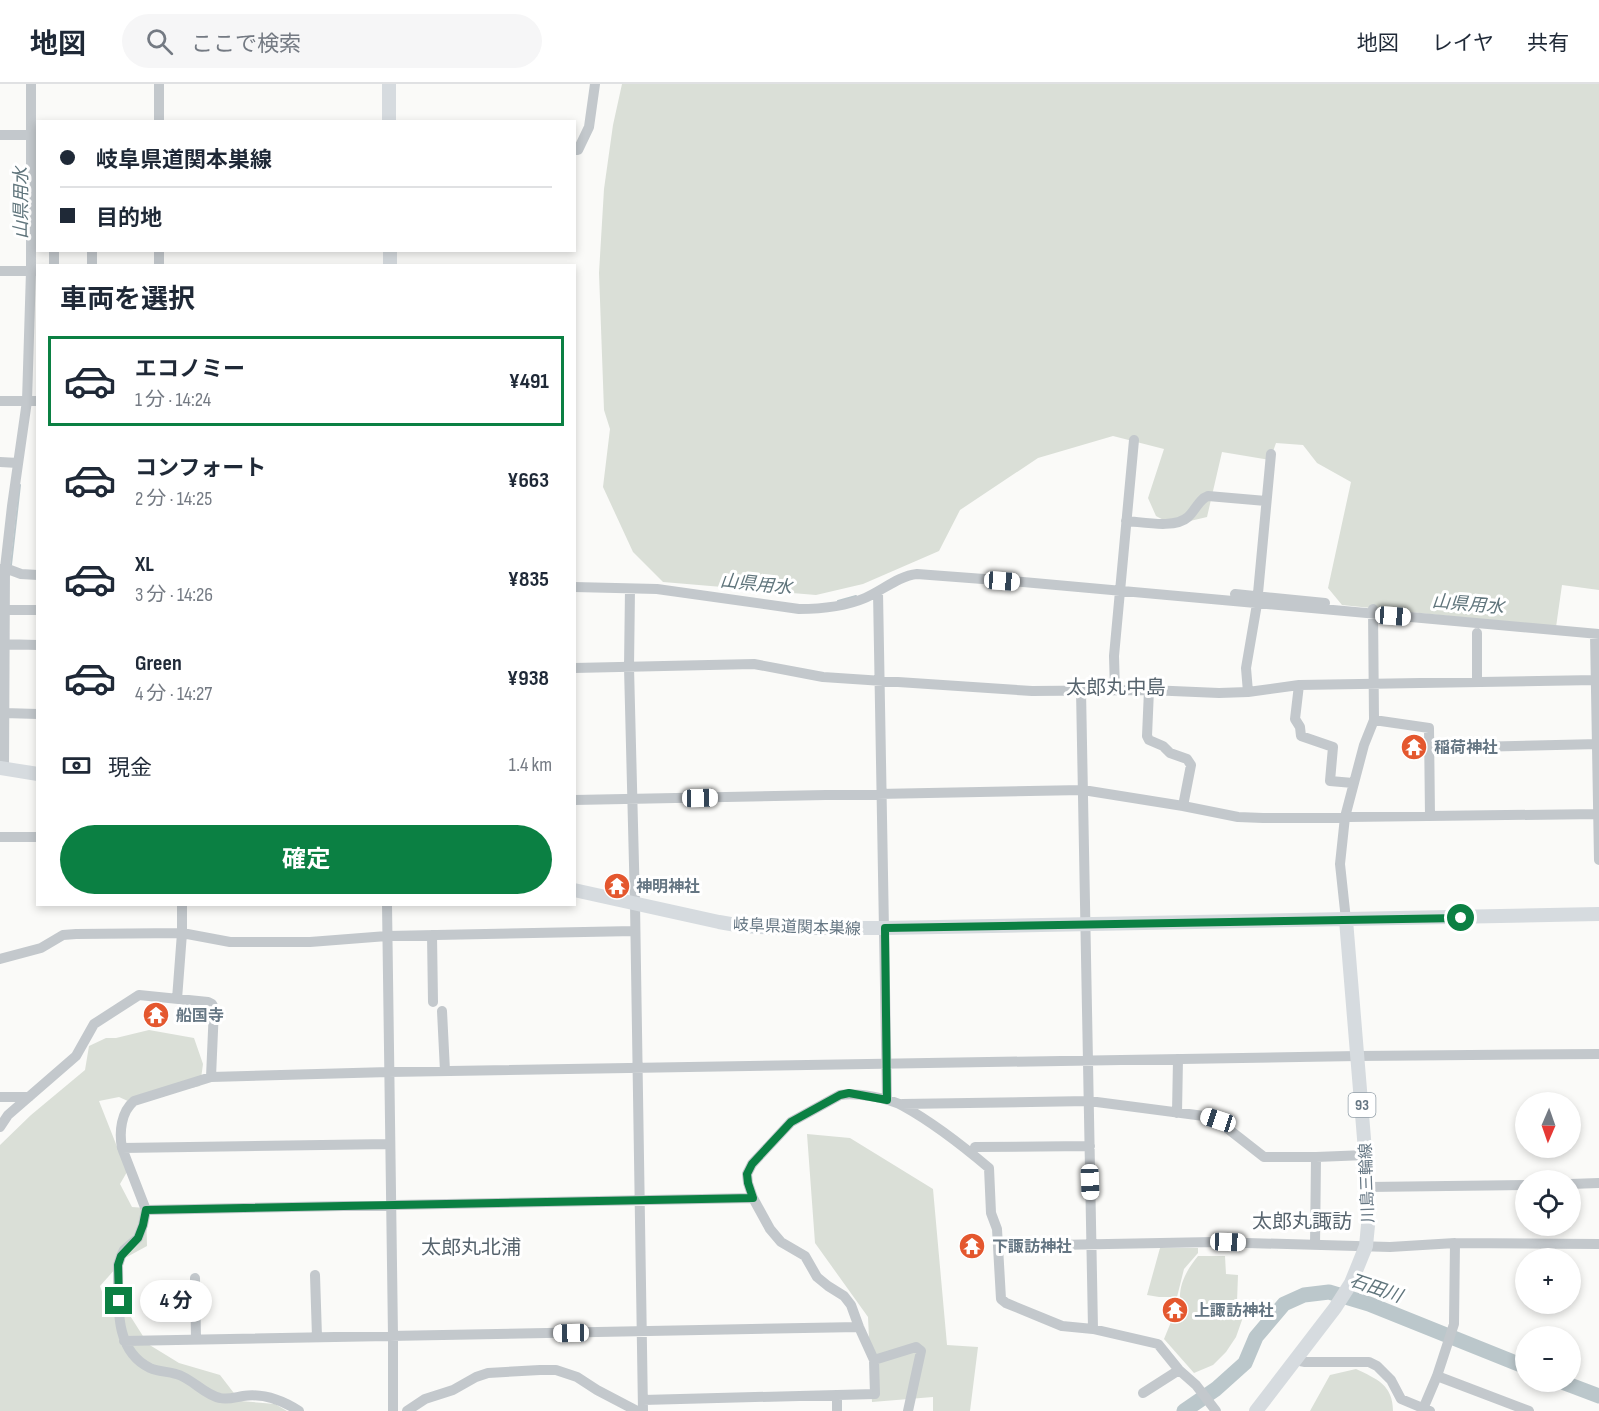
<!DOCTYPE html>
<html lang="ja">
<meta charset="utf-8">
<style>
:root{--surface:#fff;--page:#f6f6f7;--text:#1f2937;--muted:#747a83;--line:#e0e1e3;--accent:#0b8043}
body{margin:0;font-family:"Sofia Sans Condensed","Noto Sans JP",sans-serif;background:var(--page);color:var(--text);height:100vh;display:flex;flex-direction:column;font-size:22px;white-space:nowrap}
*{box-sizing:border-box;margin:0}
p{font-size:20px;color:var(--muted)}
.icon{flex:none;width:33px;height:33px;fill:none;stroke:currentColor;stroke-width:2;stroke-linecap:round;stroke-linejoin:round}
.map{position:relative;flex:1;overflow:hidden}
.details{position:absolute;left:36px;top:180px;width:540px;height:642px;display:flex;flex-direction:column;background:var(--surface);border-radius:0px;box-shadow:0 3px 9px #0003}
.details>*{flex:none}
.top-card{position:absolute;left:36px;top:36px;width:540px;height:132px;border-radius:0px;box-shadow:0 3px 9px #0003;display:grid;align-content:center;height:132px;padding:0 24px;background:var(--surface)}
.needle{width:39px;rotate:182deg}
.buttons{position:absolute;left:1515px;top:1008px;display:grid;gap:12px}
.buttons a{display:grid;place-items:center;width:66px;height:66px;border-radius:50%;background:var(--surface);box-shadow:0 3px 9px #0003;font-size:30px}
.end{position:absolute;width:27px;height:27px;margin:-14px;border:8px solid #0b8043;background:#fff;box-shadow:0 0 0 3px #fff}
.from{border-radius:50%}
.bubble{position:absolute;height:42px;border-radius:21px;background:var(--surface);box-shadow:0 3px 9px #0003;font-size:20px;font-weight:700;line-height:42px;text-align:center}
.car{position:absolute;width:18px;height:36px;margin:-18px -9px;border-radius:8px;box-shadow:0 0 4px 2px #0007;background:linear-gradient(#fff 24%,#345 0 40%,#fff 0 76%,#345 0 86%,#fff 0)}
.top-card b{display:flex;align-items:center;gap:21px;height:57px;font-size:22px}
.top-card b+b{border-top:2px solid var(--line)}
.top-card i{width:15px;height:15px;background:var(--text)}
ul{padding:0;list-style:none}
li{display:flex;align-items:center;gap:18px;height:90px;margin:0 12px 9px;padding:0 12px;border:3px solid transparent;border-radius:0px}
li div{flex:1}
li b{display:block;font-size:22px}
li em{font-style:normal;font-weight:700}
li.on{border-color:var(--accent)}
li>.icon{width:54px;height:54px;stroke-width:1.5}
h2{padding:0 24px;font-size:27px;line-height:72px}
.pay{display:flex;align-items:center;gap:15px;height:66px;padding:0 24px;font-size:22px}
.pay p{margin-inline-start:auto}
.primary-button{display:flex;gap:12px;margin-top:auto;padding:12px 24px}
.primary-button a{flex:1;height:69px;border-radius:36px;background:var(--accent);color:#fff;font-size:24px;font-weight:700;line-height:69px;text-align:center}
header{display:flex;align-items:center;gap:36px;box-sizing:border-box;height:84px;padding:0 30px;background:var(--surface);border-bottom:2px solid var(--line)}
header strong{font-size:28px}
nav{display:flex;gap:33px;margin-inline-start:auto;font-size:21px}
.search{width:420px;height:54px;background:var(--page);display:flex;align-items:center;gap:15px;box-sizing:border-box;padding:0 21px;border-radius:33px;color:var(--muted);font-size:22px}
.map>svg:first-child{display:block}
.green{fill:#dadfd7}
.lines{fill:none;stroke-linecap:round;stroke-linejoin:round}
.stream{stroke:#bbc7cb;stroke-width:2}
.river{stroke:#bbc7cb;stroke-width:15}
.minor{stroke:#c3c8cc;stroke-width:10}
.major{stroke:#d6dbdf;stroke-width:14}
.route{stroke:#0b8043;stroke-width:8}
.labels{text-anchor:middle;stroke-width:6;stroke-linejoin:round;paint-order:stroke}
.shield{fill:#fff;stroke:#939fa8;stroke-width:1.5}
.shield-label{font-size:15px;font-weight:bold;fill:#657683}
.poi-label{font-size:16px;font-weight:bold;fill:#657683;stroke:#fff;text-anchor:start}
.street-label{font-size:16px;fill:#657683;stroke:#fff}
.water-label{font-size:18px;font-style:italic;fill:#60757c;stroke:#fff}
.quarter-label{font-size:20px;fill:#57646e;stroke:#fff}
</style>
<header>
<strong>地図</strong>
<div class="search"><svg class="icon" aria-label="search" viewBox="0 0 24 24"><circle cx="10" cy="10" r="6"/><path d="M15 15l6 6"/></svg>ここで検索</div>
<nav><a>地図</a><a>レイヤ</a><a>共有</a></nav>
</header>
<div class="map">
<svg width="1599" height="1327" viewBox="0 0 1599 1327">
<rect width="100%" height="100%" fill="#fafaf8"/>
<!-- green -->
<path class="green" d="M622,0h977v506l-37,-5 -6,42 -214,-22 -14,-17 23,-106 -34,-19 -14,-18 -27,-2 -6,17 -48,-8 -15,65 -34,8 -17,-9 -8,-18 16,-49 -51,-13 -75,22 -78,52 -21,41 -76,33 -47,11 -153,-13 -30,-30 -30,-65 7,-58 -6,-19 -5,-137 5,-84 9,-64z
M149,946l45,8 9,26 -3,22 -70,16 -11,-5 -20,4 28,71 -7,12 12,23 14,1 1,38 -22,12 -25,28 10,29 19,-1 19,30 31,19 41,12 20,26 35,3 12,7h-287v-266l31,-30 54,-45 4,-24 17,-8h10z
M807,1050l43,4 83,51 14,156 31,2 -8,64h-37v-14l-61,5 -4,-85 -53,-74z
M1160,1164h38v5l-14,16 -7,28h-18l-12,-2z
M1198,1172h27l1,18 12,1 -1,27 5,18 -6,17 -10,15 -13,13 -19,8 -30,-34 16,-39c-1,-17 8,-32 18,-44z
M1356,1285c21,10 37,16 37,42h-83l20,-36z"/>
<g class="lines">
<!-- stream -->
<path class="stream" d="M11,481l9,-80
M838,517l18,-5"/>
<!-- river -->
<path class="river" d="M1562,1298l37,14
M1184,1327l32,-22 29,-26 11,-26 28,-33 20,-9 25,-3 40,12 157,63"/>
<!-- minor -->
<path class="minor" d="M159,38v-38
M0,51h37
M574,66h4l11,-23 6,-43
M54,166v16
M92,166v16
M159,182v-16
M0,187h37
M0,317h38
M0,378l18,1
M1126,437c17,1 49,8 62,-4 7,-6 11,-18 20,-21l58,5
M0,485l5,-1 16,6 17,1
M574,503l83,2 142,20c23,0 45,-2 66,-11 17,-7 33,-22 52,-24l106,8 576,52
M630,505l-1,78 6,237 8,507
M878,508l9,508
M1235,510l90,9
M5,526h33
M1477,549v48
M1595,550l4,226
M0,560l38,1
M574,584l180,-4 69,13 209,14 117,-1 70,3 29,-1 51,-7 297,-5
M1299,601l-4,34 5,8 1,9 32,11 -3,34 23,2
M1081,606l12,639
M1115,606l-1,-34 20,-216
M1149,606l-2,46 2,4 14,6 7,7 17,6 4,6 -8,41
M1248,608l-2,-24 11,-64 14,-150
M4,629l34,1
M1374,636l55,8 1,88
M1429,664l170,-4
M4,685l1,-201 7,-62 15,-105 4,-130v-187
M574,716l509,-10 100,16 55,11 25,1 336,-4
M0,753h38
M387,820l6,432v75
M1346,836l-6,-56 5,-47 19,-72 10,-25 -1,-111
M432,851l1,67
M0,875l41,-11 22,-13 13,-1 106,-1 48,9h80l77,-6 248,-5
M177,915l5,-66v-29
M442,927l3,60
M0,1013h29
M902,1020l187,-3 115,15 14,5 46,36h52l50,-2
M1177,1029l1,-54
M0,1043l8,-12 68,-59 18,-32 45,-29 69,7 4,2 2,4 -3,69
M975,1063l115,-1
M122,1064l268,-4
M1570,1100l29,-1
M1368,1103l158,-2
M146,1126l607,-12
M1315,1161l1,-88
M999,1162l214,-4 177,5 65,-4 144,1
M315,1191l2,62
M195,1194l1,61
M124,1257l735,-14
M1295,1276l10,2h64l8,4 14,14 10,19 29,12
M1437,1292l92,35
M1143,1309l36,-23
M837,1311v16
M643,1316l232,-6 -1,-34
M1423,1325l14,-33 17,-52 1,-81
M299,1327c-17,-11 -36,-18 -56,-15 -7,1 -15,4 -23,2 -16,-3 -28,-20 -44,-24 -9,-3 -17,-2 -26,-6 -38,-18 -31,-68 -32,-103l3,-9 3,-6 14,-12 5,-13 3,-15 -24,-62c-3,-16 -1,-36 12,-47l77,-24 178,-5 969,-16 241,-2
M407,1327l18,-12 28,-9 23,-13 12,-4 52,-3h16l21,7 20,13 40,21
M908,1327l13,-60 -5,-4 -42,13 -15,-33 -8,-22 -7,-9 -16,-10 -11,-9 -12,-21 -24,-14 -11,-13 -17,-31 -5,-15 -1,-9 5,-10 39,-42 49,-27c15,-3 49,3 63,11 29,16 60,40 86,62l2,45 6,16 4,70 5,4 56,23 31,3 65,15 21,26 17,15 20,26"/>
<!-- major -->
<path class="major" d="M389,0v38
M390,166v16
M0,684l38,6
M574,806l145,32 23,4 38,2h105l714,-14
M1256,1327l79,-103 16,-25 15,-37 2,-21v-38l-22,-267"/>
</g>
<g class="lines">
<!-- route -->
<path class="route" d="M119,1217l-1,-36 3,-9 17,-18 5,-13 3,-15 607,-12 -5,-15 -1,-9 5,-10 39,-42 49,-27 9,-2 38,7 -2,-172 576,-10"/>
</g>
<!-- icons -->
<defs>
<symbol id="temple-disc" viewBox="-11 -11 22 22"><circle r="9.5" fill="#e4572e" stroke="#fff"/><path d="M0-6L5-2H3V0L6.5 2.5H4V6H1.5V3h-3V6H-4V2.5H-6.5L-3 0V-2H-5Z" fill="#fff"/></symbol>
</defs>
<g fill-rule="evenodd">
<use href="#temple-disc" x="1399" y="648" width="30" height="30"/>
<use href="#temple-disc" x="602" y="787" width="30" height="30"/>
<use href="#temple-disc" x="141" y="916" width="30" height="30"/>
<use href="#temple-disc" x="957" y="1147" width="30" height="30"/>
<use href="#temple-disc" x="1160" y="1211" width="30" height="30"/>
</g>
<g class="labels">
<!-- shield labels -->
<rect class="shield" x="1348.5" y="1009" width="27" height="24" rx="4.5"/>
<g class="shield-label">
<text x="1362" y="1026">93</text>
</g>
<!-- poi labels -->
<g class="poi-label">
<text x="1434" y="669">稲荷神社</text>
<text x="636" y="808">神明神社</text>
<text x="176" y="937">船国寺</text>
<text x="992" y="1168">下諏訪神社</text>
<text x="1194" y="1232">上諏訪神社</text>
</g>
<!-- street labels -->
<g class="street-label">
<text transform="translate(797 842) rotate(2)" y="6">岐阜県道関本巣線</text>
<text transform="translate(1366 1099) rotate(-92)" y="6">川島三輪線</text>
</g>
<!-- water labels -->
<g class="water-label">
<text transform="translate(21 119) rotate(-90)" y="6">山県用水</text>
<text transform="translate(756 500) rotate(6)" y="6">山県用水</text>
<text transform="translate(1468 520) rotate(5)" y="6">山県用水</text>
<text transform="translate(1376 1204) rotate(19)" y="6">石田川</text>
</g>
<!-- quarter labels -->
<g class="quarter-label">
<text x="1116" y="610">太郎丸中島</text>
<text x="1302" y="1144">太郎丸諏訪</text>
<text x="471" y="1170">太郎丸北浦</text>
</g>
</g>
</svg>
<div class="buttons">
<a><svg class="needle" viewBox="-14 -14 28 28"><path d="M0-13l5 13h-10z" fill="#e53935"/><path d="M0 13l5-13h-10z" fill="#747a83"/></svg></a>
<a><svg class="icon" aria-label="locate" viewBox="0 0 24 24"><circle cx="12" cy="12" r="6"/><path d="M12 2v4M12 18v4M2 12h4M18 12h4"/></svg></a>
<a>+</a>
<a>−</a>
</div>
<i class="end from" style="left:1461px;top:834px"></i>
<i class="end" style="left:119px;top:1217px"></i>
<div class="bubble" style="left:140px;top:1196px;width:72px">4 分</div>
<i class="car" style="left:1002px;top:497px;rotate:94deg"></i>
<i class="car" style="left:1393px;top:532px;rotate:94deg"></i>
<i class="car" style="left:700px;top:714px;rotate:89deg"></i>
<i class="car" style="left:1218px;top:1036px;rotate:288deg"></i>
<i class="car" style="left:1090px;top:1098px;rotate:178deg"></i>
<i class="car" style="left:1228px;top:1158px;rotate:92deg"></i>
<i class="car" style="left:571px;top:1249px;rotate:269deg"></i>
<div class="top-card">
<b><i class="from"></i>岐阜県道関本巣線</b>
<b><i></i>目的地</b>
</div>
<section class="details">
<h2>車両を選択</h2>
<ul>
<li class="on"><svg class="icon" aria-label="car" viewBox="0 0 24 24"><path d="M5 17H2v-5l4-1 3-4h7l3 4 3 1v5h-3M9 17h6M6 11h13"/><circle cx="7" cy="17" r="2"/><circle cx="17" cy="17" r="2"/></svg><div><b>エコノミー</b><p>1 分 · 14:24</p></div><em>¥491</em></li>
<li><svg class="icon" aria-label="car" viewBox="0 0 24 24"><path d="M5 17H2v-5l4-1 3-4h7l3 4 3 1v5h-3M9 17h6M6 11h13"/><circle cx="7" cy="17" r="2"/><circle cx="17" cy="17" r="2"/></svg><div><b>コンフォート</b><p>2 分 · 14:25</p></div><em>¥663</em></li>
<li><svg class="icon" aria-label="car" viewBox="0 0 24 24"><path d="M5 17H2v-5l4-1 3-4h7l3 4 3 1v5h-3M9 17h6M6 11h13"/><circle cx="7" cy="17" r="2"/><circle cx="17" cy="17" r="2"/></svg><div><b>XL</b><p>3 分 · 14:26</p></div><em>¥835</em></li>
<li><svg class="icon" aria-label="car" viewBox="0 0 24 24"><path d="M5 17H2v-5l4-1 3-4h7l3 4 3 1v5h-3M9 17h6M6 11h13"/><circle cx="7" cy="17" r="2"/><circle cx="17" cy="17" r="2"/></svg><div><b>Green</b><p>4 分 · 14:27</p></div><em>¥938</em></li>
</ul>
<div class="pay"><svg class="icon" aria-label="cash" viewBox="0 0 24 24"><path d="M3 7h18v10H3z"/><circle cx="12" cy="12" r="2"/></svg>現金<p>1.4 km</p></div>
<div class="primary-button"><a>確定</a></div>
</section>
</div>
